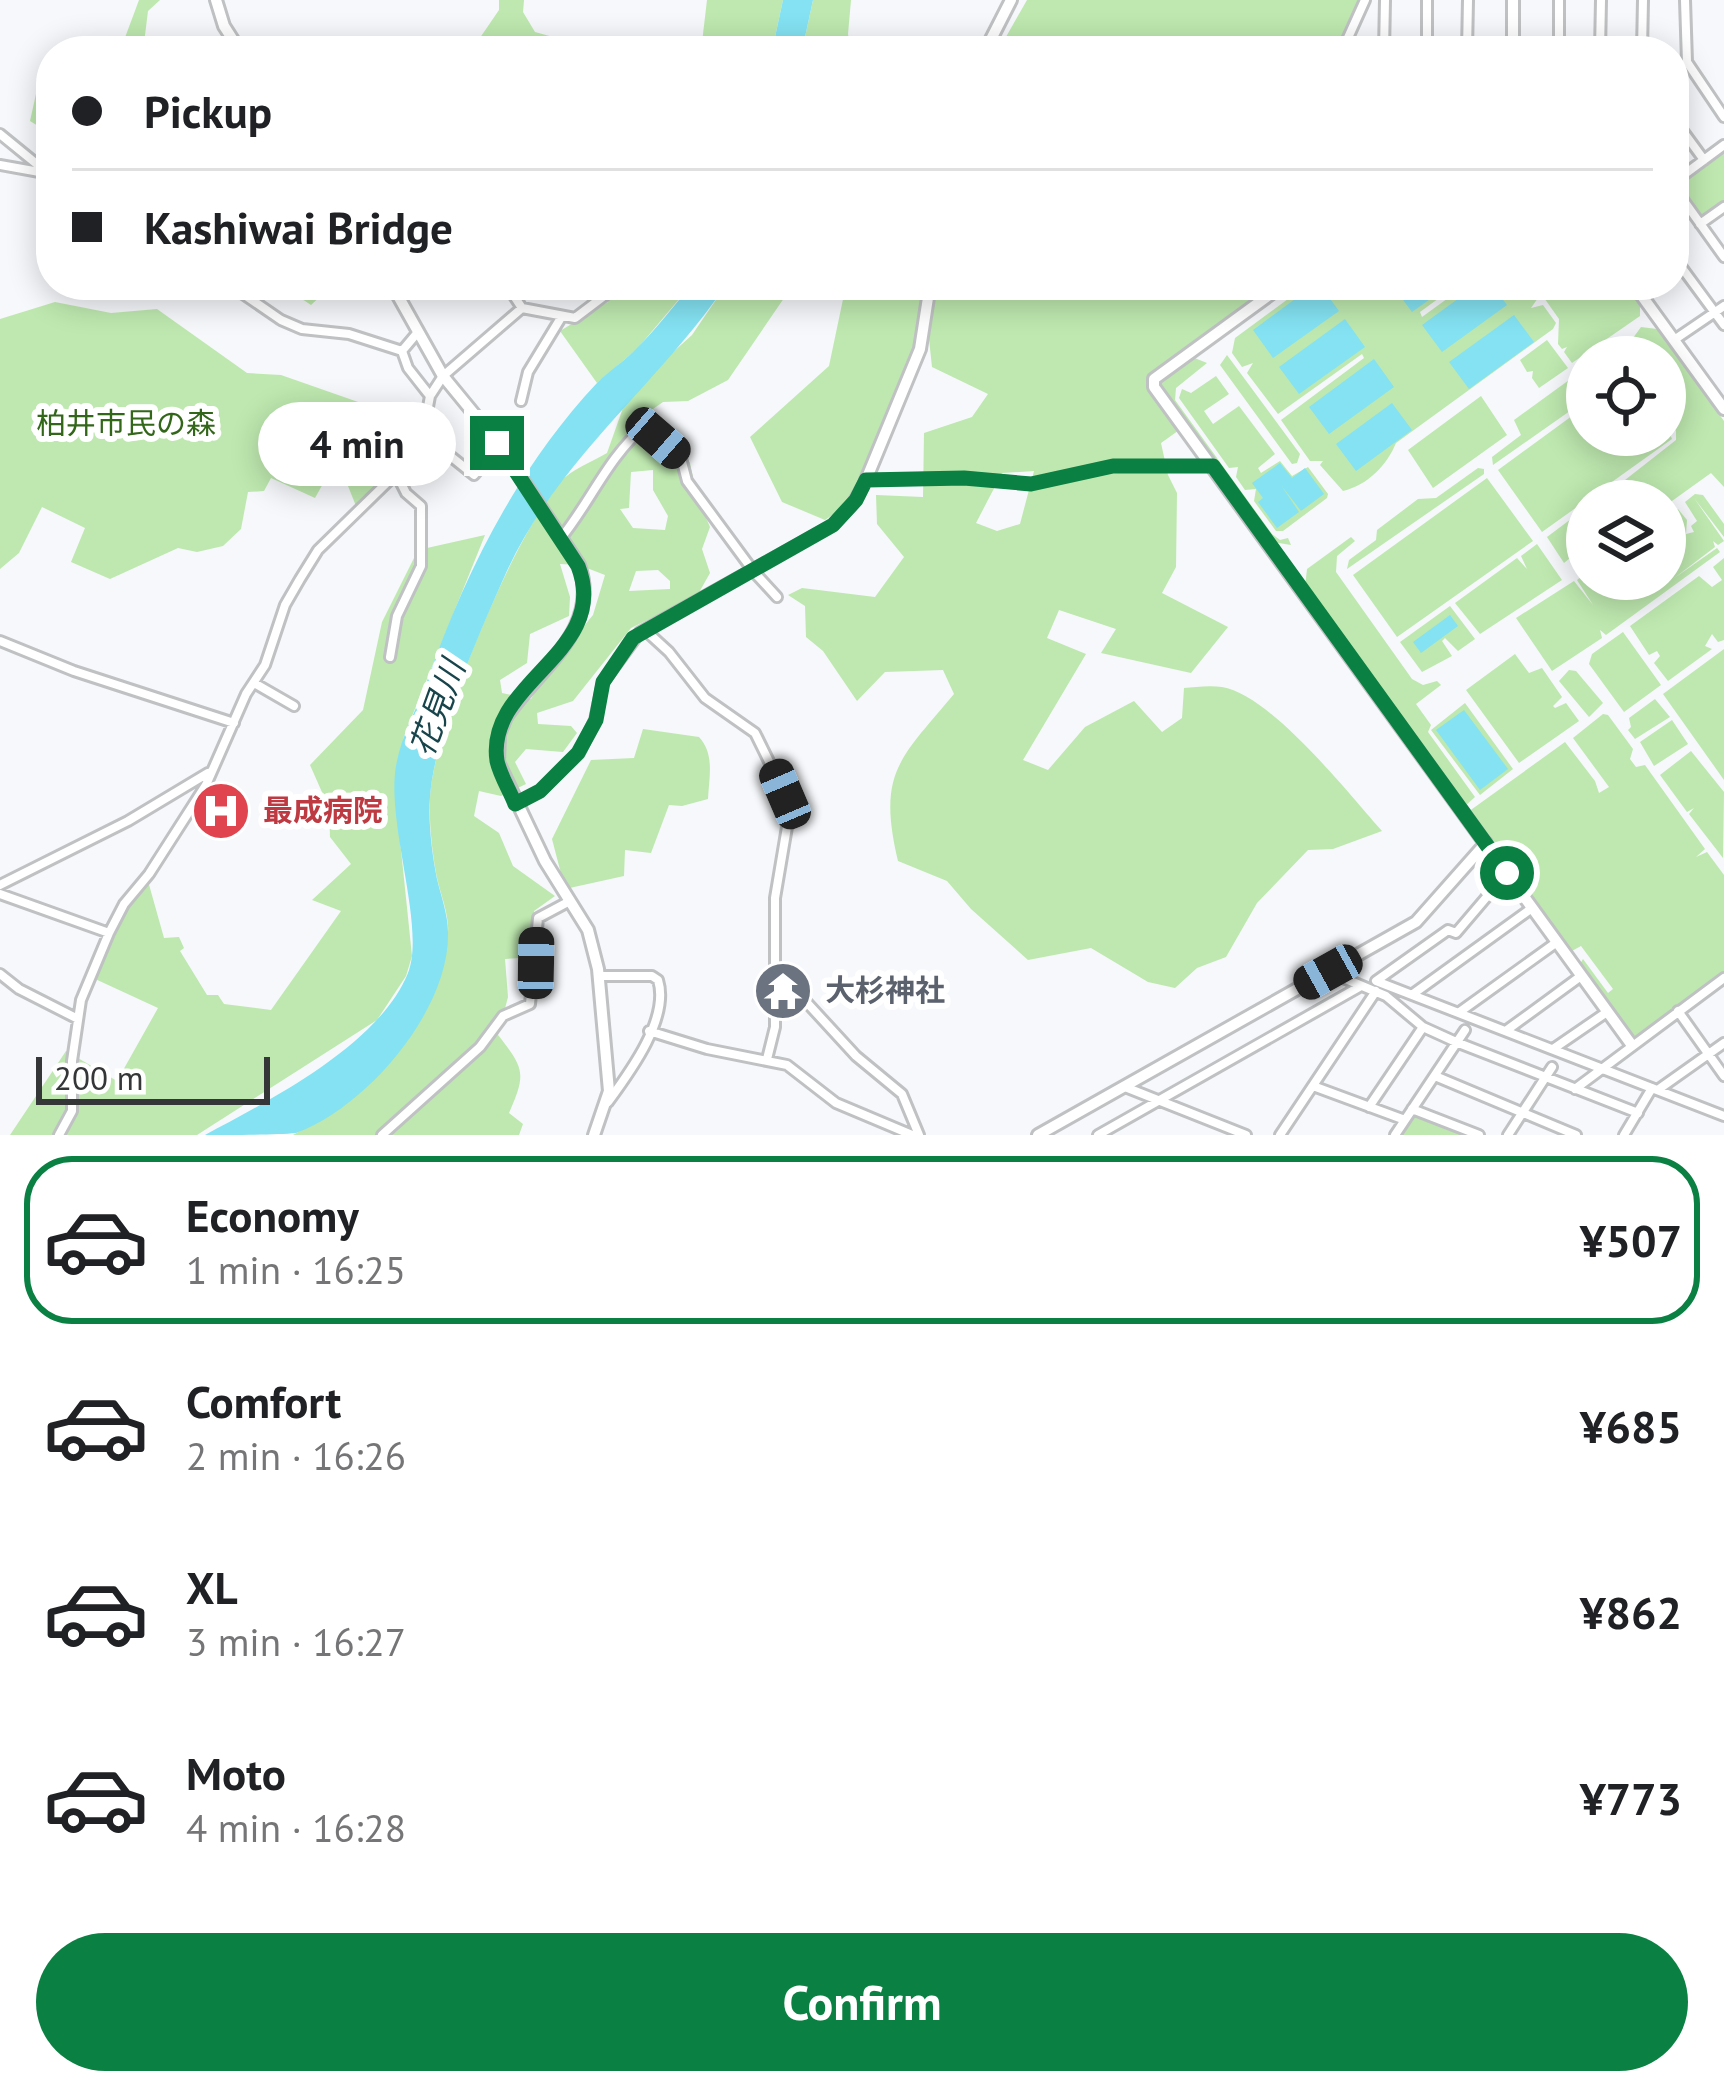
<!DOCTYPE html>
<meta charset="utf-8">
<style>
:root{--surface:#fff;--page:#f6f6f6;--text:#202124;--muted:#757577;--line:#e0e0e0;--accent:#0b8043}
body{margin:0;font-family:"PT Sans","Noto Sans JP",sans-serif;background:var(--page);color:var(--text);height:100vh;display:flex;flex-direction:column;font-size:45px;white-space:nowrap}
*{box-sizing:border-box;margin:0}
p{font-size:39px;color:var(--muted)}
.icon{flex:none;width:66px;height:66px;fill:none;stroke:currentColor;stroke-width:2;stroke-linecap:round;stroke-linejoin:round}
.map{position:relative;height:1135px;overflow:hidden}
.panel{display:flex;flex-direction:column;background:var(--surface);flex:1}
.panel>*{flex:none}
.top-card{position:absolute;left:36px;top:36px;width:1653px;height:264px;border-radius:48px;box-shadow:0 6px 30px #0003;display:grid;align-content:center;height:264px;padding:0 36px;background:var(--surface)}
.controls{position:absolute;left:1566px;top:336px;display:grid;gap:24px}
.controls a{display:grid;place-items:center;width:120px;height:120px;border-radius:50%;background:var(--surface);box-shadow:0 6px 30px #0003;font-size:60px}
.scale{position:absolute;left:36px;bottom:30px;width:234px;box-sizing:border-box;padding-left:12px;border:6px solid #353637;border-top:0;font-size:33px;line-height:42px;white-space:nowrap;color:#353637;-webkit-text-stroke:9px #fff;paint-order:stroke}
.end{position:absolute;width:54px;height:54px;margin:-27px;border:15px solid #0b8043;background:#fff;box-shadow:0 0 0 6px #fff}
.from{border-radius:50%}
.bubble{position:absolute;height:84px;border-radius:42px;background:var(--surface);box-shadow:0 6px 30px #0003;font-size:39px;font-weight:700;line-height:84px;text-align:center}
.car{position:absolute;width:36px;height:72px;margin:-36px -18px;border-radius:15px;box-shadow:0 0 9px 3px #0007;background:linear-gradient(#222 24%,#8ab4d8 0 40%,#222 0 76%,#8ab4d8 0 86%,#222 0)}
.top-card b{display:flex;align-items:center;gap:42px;height:114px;font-size:45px}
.top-card b+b{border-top:3px solid var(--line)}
.top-card i{width:30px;height:30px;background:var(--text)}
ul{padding:21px 0 0;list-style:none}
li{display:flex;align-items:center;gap:36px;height:168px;margin:0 24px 18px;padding:0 12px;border:6px solid transparent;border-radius:48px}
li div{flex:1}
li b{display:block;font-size:45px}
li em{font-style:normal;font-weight:700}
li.active{border-color:var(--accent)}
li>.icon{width:108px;height:108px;stroke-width:1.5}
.cta{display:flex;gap:24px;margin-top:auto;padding:24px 36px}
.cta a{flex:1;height:138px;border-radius:72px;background:var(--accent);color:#fff;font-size:48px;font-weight:700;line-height:138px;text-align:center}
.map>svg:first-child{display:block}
.green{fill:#bee8af;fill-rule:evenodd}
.water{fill:#84e2f2}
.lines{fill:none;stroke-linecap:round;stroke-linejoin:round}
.street-casing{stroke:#bfc1c3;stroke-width:14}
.secondary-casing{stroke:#bfc1c3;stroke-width:16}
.street{stroke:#fff;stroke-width:8}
.secondary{stroke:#fff;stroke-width:10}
.route{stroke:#0b8043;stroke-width:15}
.labels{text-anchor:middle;stroke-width:12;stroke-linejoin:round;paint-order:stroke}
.park-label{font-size:30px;fill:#326619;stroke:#fff}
.health-label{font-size:30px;font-weight:bold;fill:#be3a42;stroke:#fff;text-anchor:start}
.worship-label{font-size:30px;font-weight:bold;fill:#5b616d;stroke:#fff;text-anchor:start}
.water-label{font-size:33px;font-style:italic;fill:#18444b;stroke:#fff}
</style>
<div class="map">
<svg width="1724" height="1135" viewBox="0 0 1724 1135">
<rect width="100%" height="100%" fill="#f6f8fb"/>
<!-- green -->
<path class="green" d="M139,0h21l-12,11 -5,40h-23z
M499,0h25l-1,12 12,20 18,5v14h-82l28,-41z
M707,0h76l-11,51h-71z
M813,0h38l-3,34 3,17h-49z
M1027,0h334l-22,51h-341z
M36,94h15v40l-21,-13z
M1724,151v55l-19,14 -5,-1 -22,-35z
M281,285h88l-13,15 -31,-8 -14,13z
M609,285h82l-54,64 -40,34 -37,-52 48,-29z
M726,285h67l-65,95 -40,21 -25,1 -13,9 40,52 7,34 13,30 -8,22 8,24 -13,23 -66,32 -58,73 -36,12 1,11 33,2 6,7 -14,19 -37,-3 -11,13 11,22 -25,12 -22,-5 -5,25 25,17 14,33 42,30 -21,15 1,46 -30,2 3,38 -10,38c27,34 28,39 11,78l14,11 -4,11h-226c70,-39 132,-92 149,-173 2,-11 7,-25 6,-36 -1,-18 -9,-36 -12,-53 -4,-23 -7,-50 -6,-73 1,-68 86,-267 130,-318 12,-13 32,-20 47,-29l17,-48 28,-34 40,-36zM653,470v20l15,26 -3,14 -32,-2 -13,-19 9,-1 2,-36zM560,564l19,1 26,10 -12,40 -46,56 -16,28 -29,-6 -2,-13 27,-17 3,-29 39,-18 1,-19zM658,570l12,11v8l-41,2 7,-20z
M846,285h80l-11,71 -64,146 -26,18 -43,-18 -32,-65 79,-71z
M936,285h339l-125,92 -3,13 35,38 -21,15 7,32 9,18 -1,74 -14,26 66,34 -37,46 -90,-20 15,-24 -57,-19 -12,28 39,16 -63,106 25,10 37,-43 49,-26 28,31 20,-14 2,-30c11,-1 26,-3 38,-1 49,8 126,106 160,144l-49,18 -25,1 -51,53 -31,54 -29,11 -22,20 -27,-6 -57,-34 -63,12 -57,-51 -24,-28 -49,-20c-21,-89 2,-102 56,-167l-11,-24 -58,2 -28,29 -34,-50 -17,-14 -1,-31 -17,-11 14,-7 73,9 29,-40 -27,-33 -1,-29 47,2 1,-64 48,-16 16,-23 -56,-27 -3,-28zM1034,471l-14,53 -23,7 -21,-8 26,-50z
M1307,285h150l-37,27 2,5 44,-32h63l9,13 -7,10 12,-3 13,18 -3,6 -157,114c-9,22 -28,42 -53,48l-23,-26 3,-4h-13l-29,-41 83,-62 -2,-4 -84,60 -31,-41 6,-10 -11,4 -10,-14 3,-15z
M1535,285h90l15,21v10l-68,47 -8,-11 3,-5 -5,2 -4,-5 1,-25z
M55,302l56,11 46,-4 90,64 34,2 100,35 16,25 -5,21 3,21 -23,12 -16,17 -10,-25 -17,-8 -14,25 -44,-20 -7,13 -16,1 -7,37 -18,17 -26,6 -19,-4 -68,31 -39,-17 14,-34 -43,-21 -23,46 -19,16v-250z
M1641,327l16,2 67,92v66l-13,-14 -46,33v-5h-37l-7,-13 4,-8 51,-40v-9l-11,-16v-20l9,11 5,-4 -14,-20v-25h-18l-14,-19z
M1547,340l21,28 -29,20 -7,-10 1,-7 -6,1 -7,-12z
M1227,355l73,99 -3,9 -5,1 -72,-99z
M1192,357l15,6 -31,25 -1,12 97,134 8,6 8,-2 3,7 -18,-3 -112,-155 1,-8z
M1587,367v32l-94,66 -1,-8 29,-22 -7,-15z
M1216,376l13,18 -25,17 9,13 26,-18 36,48 -17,14 3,5 19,-12 12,15 16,-9 20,27 -1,4 -44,33h-7l-22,-30 2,-12 -11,1 -9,-13 2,-10 -9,1 -50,-70 3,-9 9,4z
M1481,396l26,39 -74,53 -25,-38z
M1587,405v30h78v-12l7,16 -130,93 -44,-62z
M1478,468l6,1v5l-137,95 2,-9 27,-20 1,-10 41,-31 18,-1z
M1487,478l46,63 -136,96 -44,-62z
M1695,494l8,1 21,29v13l-30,-39 30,43 -6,4 -5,-4 2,6 -42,32 44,-31 3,4 -114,83 -6,-5 2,8 -50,33 -36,-53 58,-37 19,24 -16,-25 10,-8v7h78v-64l13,-6 9,11 -1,14 8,-2 -3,-6 6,-5 -12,-19z
M1587,507v37l-23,19 -17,-26z
M485,535l-81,201 -9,56 17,164 -6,20 -29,44 -180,115h-187l56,-84 51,30 41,-73 -65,-30 33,-70 22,-27 16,57 15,-1 5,11 -4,3 27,44h11l6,9 47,6 70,-99 -29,-11 39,-36 -21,-27 -1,-29 -19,-43 53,-55 19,-88 36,-72z
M1351,537l4,4 -18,15 -1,16 76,107 11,6 14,-4 4,4 -25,19 15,21 -3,7 47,65 -11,10 -159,-220 2,-18z
M1537,544l25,36 -82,54 -25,-31 62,-45 10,11 -6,-13z
M1724,558v82l-6,2 -6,-8 -7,12 7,3 -44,32 -14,-18 6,-7 -3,-5 -8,4 -19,-29 69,-50 13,11 10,-7 -9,-13z
M1450,606l25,33 -17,12 -13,-13 -3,3 10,15 -30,16 -22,-30z
M1623,632l38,53 -37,27 -35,-48 3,-10z
M1724,649v131l-61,-86z
M1515,654l14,19 13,-5 20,29 -9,9 2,2 11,-5 13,18 -60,42 -53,-73z
M1569,670l7,1 27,32 -14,14 -30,-36z
M1655,699l15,18 -35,22 -7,-9 3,-3 -2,-9z
M1465,703l48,66 -33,26 -49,-65z
M1603,714l5,1 25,34 -3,10 6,8 9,-2 60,84 -9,8 11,-5 17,23v99l-86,62 -8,-1 -50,-71 3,-5 25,34 5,-4 -32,-43 -11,6 -102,-140 97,-70 30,39 4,12 10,-6 -36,-49z
M1672,720l16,24 -34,22 -14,-24z
M643,729l56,8c16,17 10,41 9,62l-26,7 -13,-1 -18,48 -26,-3 -1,26 -59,13 -13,-50 39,-79 43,-2z
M1691,751l33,41 -1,66 -34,-44 5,-6 -7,4 -27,-37z
M1413,1115h3l52,20h-68z"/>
<!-- water -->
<path class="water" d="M783,0h30l-11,51h-30z
M691,285h35c-69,101 -169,175 -220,288 -26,58 -72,163 -76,224 -2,25 2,57 7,82 4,17 11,36 11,53 2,78 -81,175 -152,201 -21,2 -67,2 -91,2 65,-35 174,-90 203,-162 18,-45 -22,-149 -12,-207 5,-30 21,-57 31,-85 38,-108 91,-214 170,-298 13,-13 29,-23 41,-36 19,-19 36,-41 53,-62z
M1314,285h6l19,26 -66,47 -20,-28z
M1392,285h58l-38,27z
M1477,285h15l15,20 -65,47 -20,-27z
M1514,315l20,27 -65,47 -20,-27z
M1345,319l20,28 -66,47 -20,-27z
M1374,359l20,28 -65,47 -20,-27z
M1392,403l20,27 -56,41 -20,-27z
M1280,463l12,15 13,-10 19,26 -23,17 -20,-26 18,27 -22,16 -19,-26 5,-4 -11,-15z
M1450,615l8,11 -37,27 -8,-11z
M1464,710l44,59 -28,21 -44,-60z"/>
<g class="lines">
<defs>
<path id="street" d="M1685,0l2,62 37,55
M1342,51l23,-51
M1384,51l1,-51
M1427,51v-51
M1467,51l1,-51
M1559,51v-51
M1600,51l1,-51
M1642,51l1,-51
M1674,119l30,41
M0,134l49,40
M0,165l45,8
M1674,182l50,-37
M1674,187l50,70
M1700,224l24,-17
M1674,257l50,68
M230,285l51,35 21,9 47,5 53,17
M508,287l14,21
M418,332l-16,19 6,17 22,28
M1674,340l50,-34
M521,401l7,-29 34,-56
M423,434l51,41 11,-13v-22
M561,538c30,-37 47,-81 84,-112l36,32 6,23 67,91 23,25
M645,630l24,22 36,46 50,35 30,61 2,33 -12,71v77l24,19 57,62 46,38 17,41
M0,641l74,30 160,52
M390,657l7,-41 24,-50v-60l-15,-13 -9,-18
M254,683l40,23
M517,803l23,-12 39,-38 16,-33 8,-38 37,-50 193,-107 18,-19 15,-26 99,-2 66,6 82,-18h97
M1507,873l-51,60 -8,-3 -72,51 348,135
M0,885l128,-64 80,-48
M0,894l109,39
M1329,972l57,24 37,31 33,15 182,71
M0,974l19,15 59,30
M599,976h53l6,4c12,38 -28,92 -50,122
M1413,994l119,-86
M1461,1011l96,-69
M1678,1011l46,65
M1507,1030l74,-54
M649,1031l58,18 80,16 49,38 76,32
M1553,1049l54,-37
M767,1059l8,-32v-52
M1435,1076l141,59
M1313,1086l92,34
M1125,1087l121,48
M1575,1089l149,-111
M1659,1089l65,-46
M1369,1107l54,-80
M1412,1109l67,26
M59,1135l13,-24v-50l9,-61 28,-67 15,-29 25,-30 57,-89 40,-91 19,-29 20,-60 15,-26 18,-29 86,-84 19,-32 7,-38 13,-20 79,-68 53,10 33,-25 -1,-8
M382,1135l98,-88 23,-31 27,-12 8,-86 30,-16
M1098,1135l263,-149
M1280,1135l96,-144
M1395,1135l70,-105
M1508,1135l44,-68
M1624,1135l28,-47"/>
<path id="secondary" d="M216,0l8,26 16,25
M985,51l26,-51
M1513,51v-51
M392,285l51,91 55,67 81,122c23,64 -41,104 -73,152l-7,17 -1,28 47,99 43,69 10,39 11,122 -15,44
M1283,285l-129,94v8l477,657
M1634,285l90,124
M866,480l54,-131 10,-64
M1038,1135l378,-213 70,-79"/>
</defs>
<!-- street casing -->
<use href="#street" class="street-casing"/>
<!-- secondary casing -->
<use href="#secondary" class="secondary-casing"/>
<!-- street -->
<use href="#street" class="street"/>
<!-- secondary -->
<use href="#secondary" class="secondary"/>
</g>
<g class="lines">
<!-- route -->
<path class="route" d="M497,443l81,123c34,87 -93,115 -81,195 3,14 13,30 18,43l25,-13 38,-38 18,-33 7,-38 30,-44 200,-113 23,-25 10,-20 98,-2 67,6 82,-18h100l294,407"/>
</g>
<!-- icons -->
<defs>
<symbol id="hospital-disc" viewBox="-11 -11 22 22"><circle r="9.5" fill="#e0444e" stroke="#fff"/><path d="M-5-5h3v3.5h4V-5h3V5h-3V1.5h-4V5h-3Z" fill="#fff"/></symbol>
<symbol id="temple-disc" viewBox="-11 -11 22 22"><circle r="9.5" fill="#6b7280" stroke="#fff"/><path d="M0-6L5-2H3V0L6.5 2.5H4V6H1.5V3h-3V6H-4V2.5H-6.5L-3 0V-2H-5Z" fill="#fff"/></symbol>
</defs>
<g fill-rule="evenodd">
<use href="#hospital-disc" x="188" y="778" width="66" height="66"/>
<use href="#temple-disc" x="750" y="958" width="66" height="66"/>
</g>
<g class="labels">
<!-- park labels -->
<g class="park-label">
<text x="126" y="434">柏井市民の森</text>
</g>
<!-- health labels -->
<g class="health-label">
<text x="263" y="821">最成病院</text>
</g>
<!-- worship labels -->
<g class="worship-label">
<text x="825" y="1001">大杉神社</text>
</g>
<!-- water labels -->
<g class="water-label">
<text transform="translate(437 708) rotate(-70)" y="12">花見川</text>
</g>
</g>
</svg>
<div class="controls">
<a><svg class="icon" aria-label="locate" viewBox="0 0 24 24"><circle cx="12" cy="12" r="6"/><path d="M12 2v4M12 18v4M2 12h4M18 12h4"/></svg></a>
<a><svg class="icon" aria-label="layers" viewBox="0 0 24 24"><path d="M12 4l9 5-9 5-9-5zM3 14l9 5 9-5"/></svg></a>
</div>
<div class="scale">200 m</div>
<i class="end from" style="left:1507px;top:873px"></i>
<i class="end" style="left:497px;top:443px"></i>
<div class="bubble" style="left:258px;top:402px;width:198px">4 min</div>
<i class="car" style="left:658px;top:438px;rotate:131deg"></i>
<i class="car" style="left:785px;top:794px;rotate:337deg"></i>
<i class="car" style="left:536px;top:963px;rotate:1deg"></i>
<i class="car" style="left:1328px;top:972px;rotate:241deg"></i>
<div class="top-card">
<b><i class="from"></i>Pickup</b>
<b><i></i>Kashiwai Bridge</b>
</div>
</div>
<section class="panel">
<ul>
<li class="active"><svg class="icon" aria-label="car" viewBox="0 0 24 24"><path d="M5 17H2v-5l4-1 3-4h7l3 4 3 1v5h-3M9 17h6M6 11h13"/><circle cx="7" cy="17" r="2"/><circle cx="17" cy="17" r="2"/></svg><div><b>Economy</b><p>1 min · 16:25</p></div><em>¥507</em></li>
<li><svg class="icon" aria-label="car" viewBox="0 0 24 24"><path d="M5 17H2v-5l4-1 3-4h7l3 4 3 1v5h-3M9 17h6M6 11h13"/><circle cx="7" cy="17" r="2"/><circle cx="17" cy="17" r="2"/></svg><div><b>Comfort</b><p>2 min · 16:26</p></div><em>¥685</em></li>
<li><svg class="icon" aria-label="car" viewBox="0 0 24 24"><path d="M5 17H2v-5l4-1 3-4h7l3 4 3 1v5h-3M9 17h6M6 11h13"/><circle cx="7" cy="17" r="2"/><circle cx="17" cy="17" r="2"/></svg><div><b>XL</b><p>3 min · 16:27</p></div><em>¥862</em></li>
<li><svg class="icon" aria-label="car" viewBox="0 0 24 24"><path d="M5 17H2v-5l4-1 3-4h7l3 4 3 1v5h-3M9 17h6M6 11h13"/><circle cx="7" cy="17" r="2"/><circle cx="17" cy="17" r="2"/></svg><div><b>Moto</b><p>4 min · 16:28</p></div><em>¥773</em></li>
</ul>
<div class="cta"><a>Confirm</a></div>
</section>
